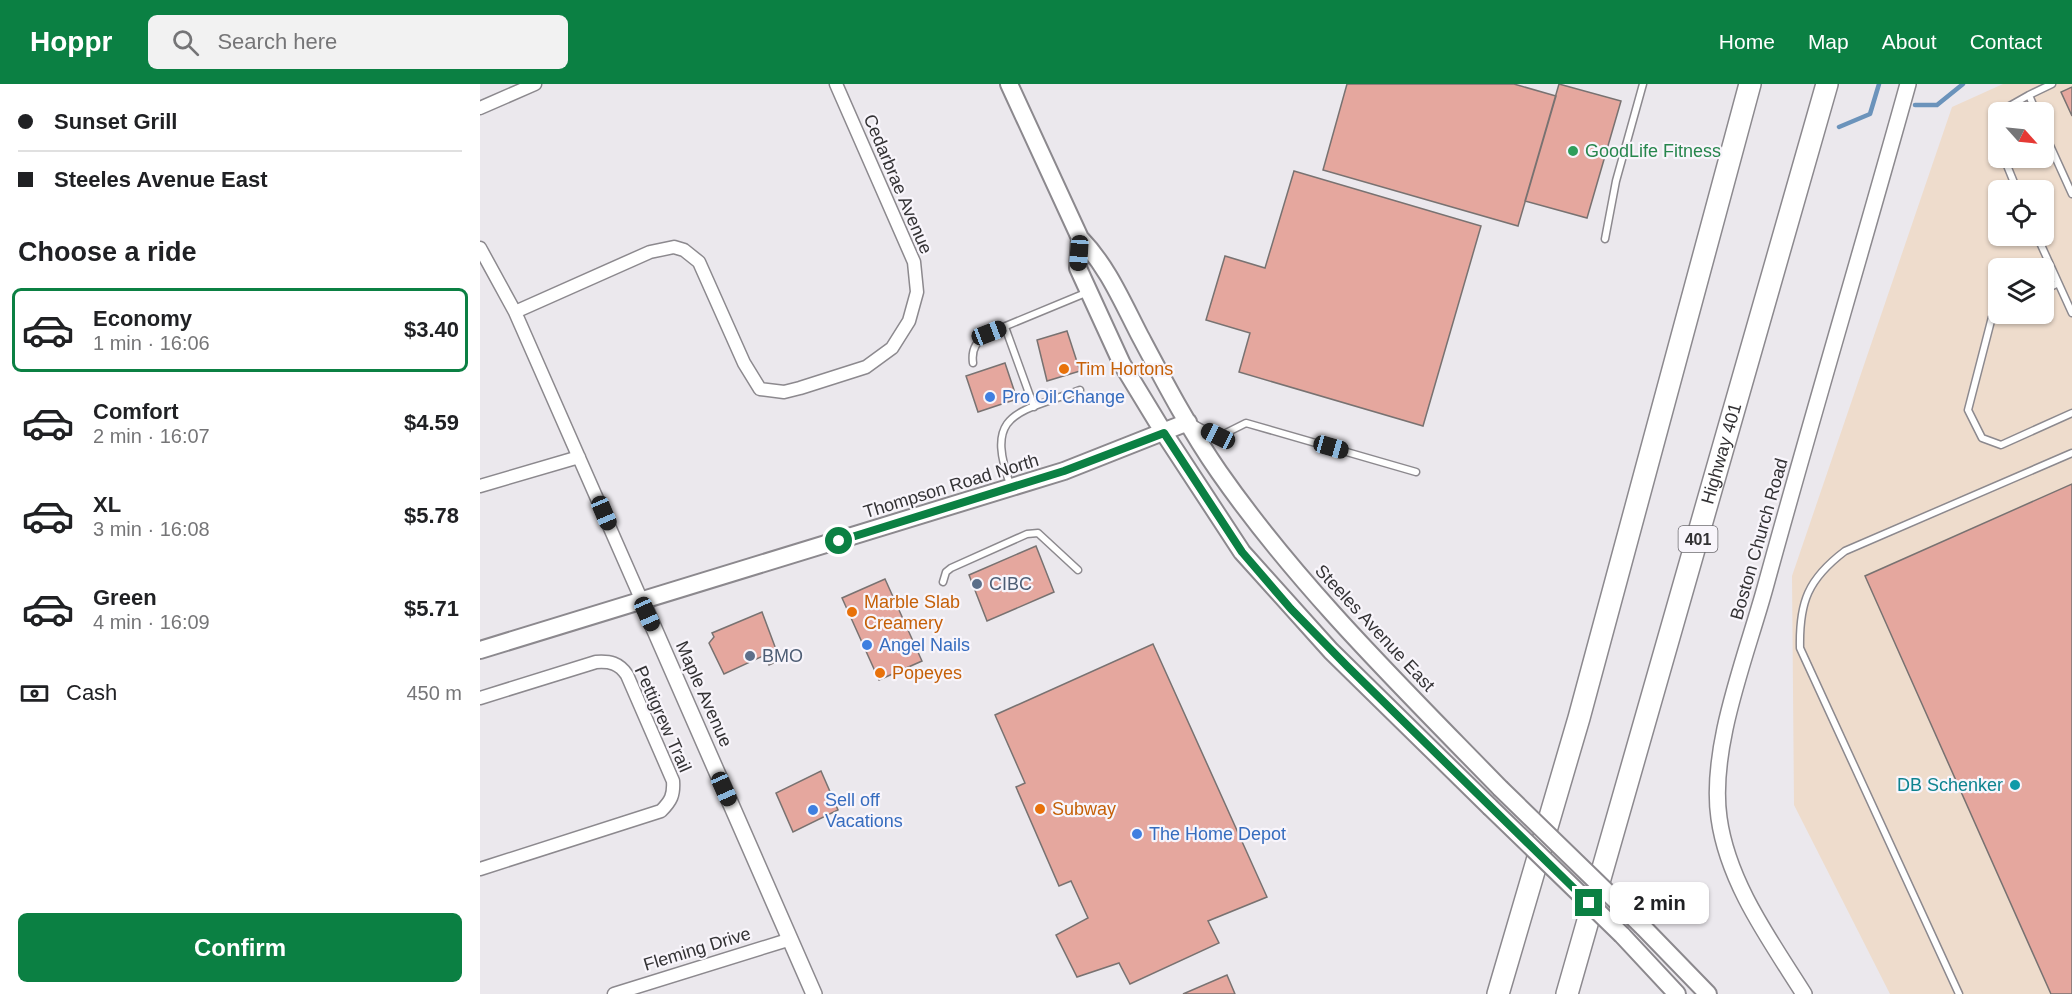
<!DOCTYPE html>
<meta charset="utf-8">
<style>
:root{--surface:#fff;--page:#f2f2f2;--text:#202124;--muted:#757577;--line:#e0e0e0;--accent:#0b8043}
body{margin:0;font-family:Arial,sans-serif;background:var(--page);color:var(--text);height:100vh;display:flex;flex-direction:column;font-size:22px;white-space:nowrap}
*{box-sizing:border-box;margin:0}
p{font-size:20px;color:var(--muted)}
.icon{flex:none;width:33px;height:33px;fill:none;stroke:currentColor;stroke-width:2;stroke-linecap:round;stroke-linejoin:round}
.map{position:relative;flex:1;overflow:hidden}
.side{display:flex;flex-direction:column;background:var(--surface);width:480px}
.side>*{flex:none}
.hud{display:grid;align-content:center;height:132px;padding:0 18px;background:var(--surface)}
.needle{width:39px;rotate:117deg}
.controls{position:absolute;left:1508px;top:18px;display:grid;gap:12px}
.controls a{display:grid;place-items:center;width:66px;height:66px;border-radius:9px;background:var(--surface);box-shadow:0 2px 4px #0004;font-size:30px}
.end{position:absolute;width:27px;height:27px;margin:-14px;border:8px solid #0b8043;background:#fff;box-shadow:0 0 0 3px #fff}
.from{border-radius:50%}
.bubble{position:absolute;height:42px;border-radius:9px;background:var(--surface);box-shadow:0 2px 4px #0004;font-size:20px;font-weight:600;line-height:42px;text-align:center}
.car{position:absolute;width:18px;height:36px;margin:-18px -9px;border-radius:8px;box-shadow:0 0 4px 2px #0007;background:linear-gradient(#222 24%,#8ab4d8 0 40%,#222 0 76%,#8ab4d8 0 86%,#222 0)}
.hud b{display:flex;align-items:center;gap:21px;height:57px;font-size:22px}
.hud b+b{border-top:2px solid var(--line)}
.hud i{width:15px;height:15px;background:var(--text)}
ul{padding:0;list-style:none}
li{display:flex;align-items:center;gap:18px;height:84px;margin:0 12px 9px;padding:0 6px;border:3px solid transparent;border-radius:9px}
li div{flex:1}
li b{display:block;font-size:22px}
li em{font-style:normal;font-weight:600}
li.current{border-color:var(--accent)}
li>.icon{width:54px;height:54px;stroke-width:1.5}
h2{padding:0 18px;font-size:27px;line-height:72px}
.pay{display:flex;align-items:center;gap:15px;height:66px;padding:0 18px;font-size:22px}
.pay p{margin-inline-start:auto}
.action{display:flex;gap:12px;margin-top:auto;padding:12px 18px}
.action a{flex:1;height:69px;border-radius:9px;background:var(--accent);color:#fff;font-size:24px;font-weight:600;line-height:69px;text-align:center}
header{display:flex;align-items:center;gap:36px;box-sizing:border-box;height:84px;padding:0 30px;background:var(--accent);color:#fff}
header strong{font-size:28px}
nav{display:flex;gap:33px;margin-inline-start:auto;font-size:21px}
.search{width:420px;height:54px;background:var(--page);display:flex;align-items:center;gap:15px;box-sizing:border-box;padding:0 21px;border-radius:9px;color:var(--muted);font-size:22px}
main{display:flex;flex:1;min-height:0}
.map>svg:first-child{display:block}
.industrial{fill:#eedccc;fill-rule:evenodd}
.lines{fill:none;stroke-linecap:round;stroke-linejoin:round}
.stream{stroke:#6b93bb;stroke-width:4.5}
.building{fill:#e5a79e;stroke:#787271;stroke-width:1.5}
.service-casing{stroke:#8c898e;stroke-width:9}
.minor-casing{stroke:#8c898e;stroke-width:15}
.tertiary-casing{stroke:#8c898e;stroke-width:18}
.secondary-casing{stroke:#8c898e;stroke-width:20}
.motorway-casing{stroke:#8c898e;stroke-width:24}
.service{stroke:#fff;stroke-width:6}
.minor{stroke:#fff;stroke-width:12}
.tertiary{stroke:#fff;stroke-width:15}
.secondary{stroke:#fff;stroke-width:16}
.motorway{stroke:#fff;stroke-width:21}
.secondary-bridge-casing{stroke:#8c898e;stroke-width:20;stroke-linecap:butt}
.secondary-bridge{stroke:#fff;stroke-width:16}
.route{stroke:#0b8043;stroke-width:8}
.leisure-dot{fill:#2e9e5b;stroke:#f8f5fb;stroke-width:2}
.food-dot{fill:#e8710a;stroke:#f8f5fb;stroke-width:2}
.shop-dot{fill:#3f7fe0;stroke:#f8f5fb;stroke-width:2}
.service-dot{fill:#5c6f8a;stroke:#f8f5fb;stroke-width:2}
.culture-dot{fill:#0f9aa8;stroke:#f8f5fb;stroke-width:2}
.labels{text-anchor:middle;stroke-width:4.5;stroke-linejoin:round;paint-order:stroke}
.shield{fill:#f8f5fb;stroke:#6e6c70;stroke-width:1.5}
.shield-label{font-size:16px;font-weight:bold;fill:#333234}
.leisure-label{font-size:18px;fill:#27864d;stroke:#f8f5fb;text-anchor:start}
.street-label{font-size:18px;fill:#333234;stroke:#f8f5fb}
.food-label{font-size:18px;fill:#c56008;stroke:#f8f5fb;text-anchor:start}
.shop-label{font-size:18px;fill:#366cbe;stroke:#f8f5fb;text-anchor:start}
.service-label{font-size:18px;fill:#4e5e75;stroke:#f8f5fb;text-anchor:start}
.culture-label{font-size:18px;fill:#0d838f;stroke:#f8f5fb;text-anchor:end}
</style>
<header>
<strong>Hoppr</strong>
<div class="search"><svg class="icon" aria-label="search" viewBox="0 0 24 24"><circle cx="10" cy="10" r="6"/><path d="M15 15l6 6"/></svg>Search here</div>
<nav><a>Home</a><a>Map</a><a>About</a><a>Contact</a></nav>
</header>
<main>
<section class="side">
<div class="hud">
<b><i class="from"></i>Sunset Grill</b>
<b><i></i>Steeles Avenue East</b>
</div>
<h2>Choose a ride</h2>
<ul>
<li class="current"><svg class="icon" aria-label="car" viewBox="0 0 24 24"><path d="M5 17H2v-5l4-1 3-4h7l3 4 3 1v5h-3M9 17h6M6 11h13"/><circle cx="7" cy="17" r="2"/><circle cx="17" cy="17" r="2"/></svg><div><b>Economy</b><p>1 min · 16:06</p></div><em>$3.40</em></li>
<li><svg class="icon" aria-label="car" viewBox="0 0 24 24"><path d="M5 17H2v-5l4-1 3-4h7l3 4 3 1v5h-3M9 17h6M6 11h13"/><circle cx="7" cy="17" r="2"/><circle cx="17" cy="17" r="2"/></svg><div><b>Comfort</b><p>2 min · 16:07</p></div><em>$4.59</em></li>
<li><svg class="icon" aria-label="car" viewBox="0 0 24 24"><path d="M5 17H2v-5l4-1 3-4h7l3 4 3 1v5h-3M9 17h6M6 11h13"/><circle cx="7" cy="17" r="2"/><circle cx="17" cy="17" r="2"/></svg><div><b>XL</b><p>3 min · 16:08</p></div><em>$5.78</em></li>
<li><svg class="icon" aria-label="car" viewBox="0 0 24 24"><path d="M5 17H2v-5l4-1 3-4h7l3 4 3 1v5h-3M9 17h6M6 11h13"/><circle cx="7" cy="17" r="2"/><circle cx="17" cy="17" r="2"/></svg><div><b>Green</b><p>4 min · 16:09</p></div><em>$5.71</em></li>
</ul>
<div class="pay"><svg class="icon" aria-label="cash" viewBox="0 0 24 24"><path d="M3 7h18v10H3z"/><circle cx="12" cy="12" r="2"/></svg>Cash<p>450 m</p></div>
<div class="action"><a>Confirm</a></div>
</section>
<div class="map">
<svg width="1592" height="910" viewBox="0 0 1592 910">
<rect width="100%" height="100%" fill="#ebe8ed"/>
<!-- industrial -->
<path class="industrial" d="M1523,0h69v910h-182l-96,-189 -2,-229 160,-469zM1518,28h45v46h-45zM1518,106h45v46h-45zM1518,184h45v46h-45z"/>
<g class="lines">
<!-- stream -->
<path class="stream" d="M1435,21h22l26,-21
M1359,43l31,-13 9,-30"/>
</g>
<!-- building -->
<path class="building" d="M867,0h167l42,12 -38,130 -195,-56z
M1079,0l62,17 -34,117 -62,-17z
M1592,3v29l-11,-24z
M814,87l187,55 -58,200 -184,-54 11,-39 -44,-13 19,-64 40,12z
M587,247l13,40 -33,10 -10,-41z
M525,279l12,36 -39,13 -12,-36z
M1592,400v510h-21l-186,-418z
M556,462l18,46 -67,29 -18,-46z
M405,495l37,82 -43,19 -37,-82z
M282,528l18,48 -11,5 -4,-10 -41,19 -15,-31 5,-6 -2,-4z
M673,560l114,253 -59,24 11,22 -89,41 -11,-21 -42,14 -21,-42 32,-17 -17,-37 -12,5 -43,-99 9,-4 -30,-68z
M341,687l17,39 -45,22 -17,-39z
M747,891l8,19h-52z"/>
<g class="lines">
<defs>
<path id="service" d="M1549,11l23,-11
M1519,28l30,-17 7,17
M1518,29l-4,15 4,12
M1563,46l29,64
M1524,74l13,32
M1557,152l35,77
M1125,155l11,-58 27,-97
M1563,207l15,-8
M1518,230l-6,3 -24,93 14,28 19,7 71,-32
M525,243l29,80
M493,279c-2,-15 4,-22 16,-30l99,-41
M714,340l24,13 28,-14 170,49
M531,403c-28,-76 7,-74 69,-97
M463,498l3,-10 5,-4 76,-34 11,-1 40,37
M1479,910l-159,-346c-1,-46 8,-69 45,-97l227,-98"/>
<path id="minor" d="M0,24l55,-24
M0,164l35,64 127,289
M35,228l135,-60 24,-5 10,3 15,12 45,101 16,26 24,3 16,-4 66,-21 26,-19 17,-27 8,-29 -3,-30 -78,-178
M0,402l99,-29
M0,614l116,-36c14,-1 23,1 31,13l46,106c1,14 -2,20 -12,30l-181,58
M134,910l177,-55"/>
<path id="tertiary" d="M162,517l172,393
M1324,910c-34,-54 -76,-111 -85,-176 -10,-70 27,-161 46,-230 46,-168 96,-335 143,-504"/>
<path id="secondary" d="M529,0l71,154c27,28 41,61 59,96 25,47 50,95 80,138 81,116 183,215 281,316
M600,154l-2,30 44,96 42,69 78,119 89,99 159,156
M0,566l584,-179 124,-49
M1162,842l66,68
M1142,851l55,59"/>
<g id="motorway">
<path d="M1018,910l81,-276 171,-634"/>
<path id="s1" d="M1087,910l260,-910"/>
</g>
</defs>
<!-- service casing -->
<use href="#service" class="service-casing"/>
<!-- minor casing -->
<use href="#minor" class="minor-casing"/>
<!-- tertiary casing -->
<use href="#tertiary" class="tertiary-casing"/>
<!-- secondary casing -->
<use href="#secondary" class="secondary-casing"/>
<!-- motorway casing -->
<use href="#motorway" class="motorway-casing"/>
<!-- service -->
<use href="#service" class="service"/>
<!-- minor -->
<use href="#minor" class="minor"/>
<!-- tertiary -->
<use href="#tertiary" class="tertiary"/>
<!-- secondary -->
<use href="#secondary" class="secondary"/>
<!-- motorway -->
<use href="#motorway" class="motorway"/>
<defs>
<path id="secondary-bridge" d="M1020,704l142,138
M1010,723l132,128"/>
</defs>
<!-- secondary-bridge casing -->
<use href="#secondary-bridge" class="secondary-bridge-casing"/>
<!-- secondary-bridge -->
<use href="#secondary-bridge" class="secondary-bridge"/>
</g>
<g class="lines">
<!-- route -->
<path class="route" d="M359,457l225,-70 100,-38 78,119 49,57 56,57 242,237"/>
</g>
<!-- markers -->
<circle class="leisure-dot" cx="1093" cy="67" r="6"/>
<g class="food-dot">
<circle cx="584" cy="285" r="6"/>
<circle cx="372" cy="528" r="6"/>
<circle cx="400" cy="589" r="6"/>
<circle cx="560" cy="725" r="6"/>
</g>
<g class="shop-dot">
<circle cx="510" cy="313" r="6"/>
<circle cx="387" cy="561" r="6"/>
<circle cx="333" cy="726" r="6"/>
<circle cx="657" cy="750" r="6"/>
</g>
<g class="service-dot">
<circle cx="497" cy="500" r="6"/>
<circle cx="270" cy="572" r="6"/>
</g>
<circle class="culture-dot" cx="1535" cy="701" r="6"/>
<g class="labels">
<!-- shield labels -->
<rect class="shield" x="1198.5" y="442" width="39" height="26" rx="4.5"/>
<g class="shield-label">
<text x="1218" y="461">401</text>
</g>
<!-- leisure labels -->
<g class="leisure-label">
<text x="1105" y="73">GoodLife Fitness</text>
</g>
<!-- street labels -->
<g class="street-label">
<text transform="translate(418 100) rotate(67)" y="6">Cedarbrae Avenue</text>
<text dy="6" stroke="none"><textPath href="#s1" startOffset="562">Highway 401</textPath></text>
<text transform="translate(471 402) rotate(-17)" y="6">Thompson Road North</text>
<text transform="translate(1279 455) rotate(-74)" y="6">Boston Church Road</text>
<text transform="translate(895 544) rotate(47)" y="6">Steeles Avenue East</text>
<text transform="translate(224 610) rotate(66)" y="6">Maple Avenue</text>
<text transform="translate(183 635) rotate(66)" y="6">Pettigrew Trail</text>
<text transform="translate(217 865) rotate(-17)" y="6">Fleming Drive</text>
</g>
<!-- food labels -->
<g class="food-label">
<text x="596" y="291">Tim Hortons</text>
<text x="384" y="524">Marble Slab<tspan x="384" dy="21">Creamery</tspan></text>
<text x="412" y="595">Popeyes</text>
<text x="572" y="731">Subway</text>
</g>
<!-- shop labels -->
<g class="shop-label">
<text x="522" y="319">Pro Oil Change</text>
<text x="399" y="567">Angel Nails</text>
<text x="345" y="722">Sell off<tspan x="345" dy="21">Vacations</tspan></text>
<text x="669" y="756">The Home Depot</text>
</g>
<!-- service labels -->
<g class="service-label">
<text x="509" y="506">CIBC</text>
<text x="282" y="578">BMO</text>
</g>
<!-- culture labels -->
<g class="culture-label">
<text x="1523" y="707">DB Schenker</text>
</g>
</g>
</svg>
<div class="controls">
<a><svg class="needle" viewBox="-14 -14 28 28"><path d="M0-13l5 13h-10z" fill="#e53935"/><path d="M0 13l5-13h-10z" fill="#757577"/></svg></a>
<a><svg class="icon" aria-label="locate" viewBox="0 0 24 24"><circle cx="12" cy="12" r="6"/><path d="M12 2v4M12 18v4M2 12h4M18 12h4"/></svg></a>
<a><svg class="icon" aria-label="layers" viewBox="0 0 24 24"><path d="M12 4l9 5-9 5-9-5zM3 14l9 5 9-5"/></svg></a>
</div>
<i class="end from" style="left:359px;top:457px"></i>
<i class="end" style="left:1109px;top:819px"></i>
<div class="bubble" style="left:1130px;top:798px;width:99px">2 min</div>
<i class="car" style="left:599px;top:169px;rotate:184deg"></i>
<i class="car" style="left:509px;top:249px;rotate:69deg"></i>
<i class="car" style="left:738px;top:352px;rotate:296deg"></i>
<i class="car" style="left:851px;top:363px;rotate:106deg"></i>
<i class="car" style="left:124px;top:429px;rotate:157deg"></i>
<i class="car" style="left:167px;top:530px;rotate:156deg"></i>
<i class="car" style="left:244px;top:705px;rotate:156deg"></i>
</div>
</main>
